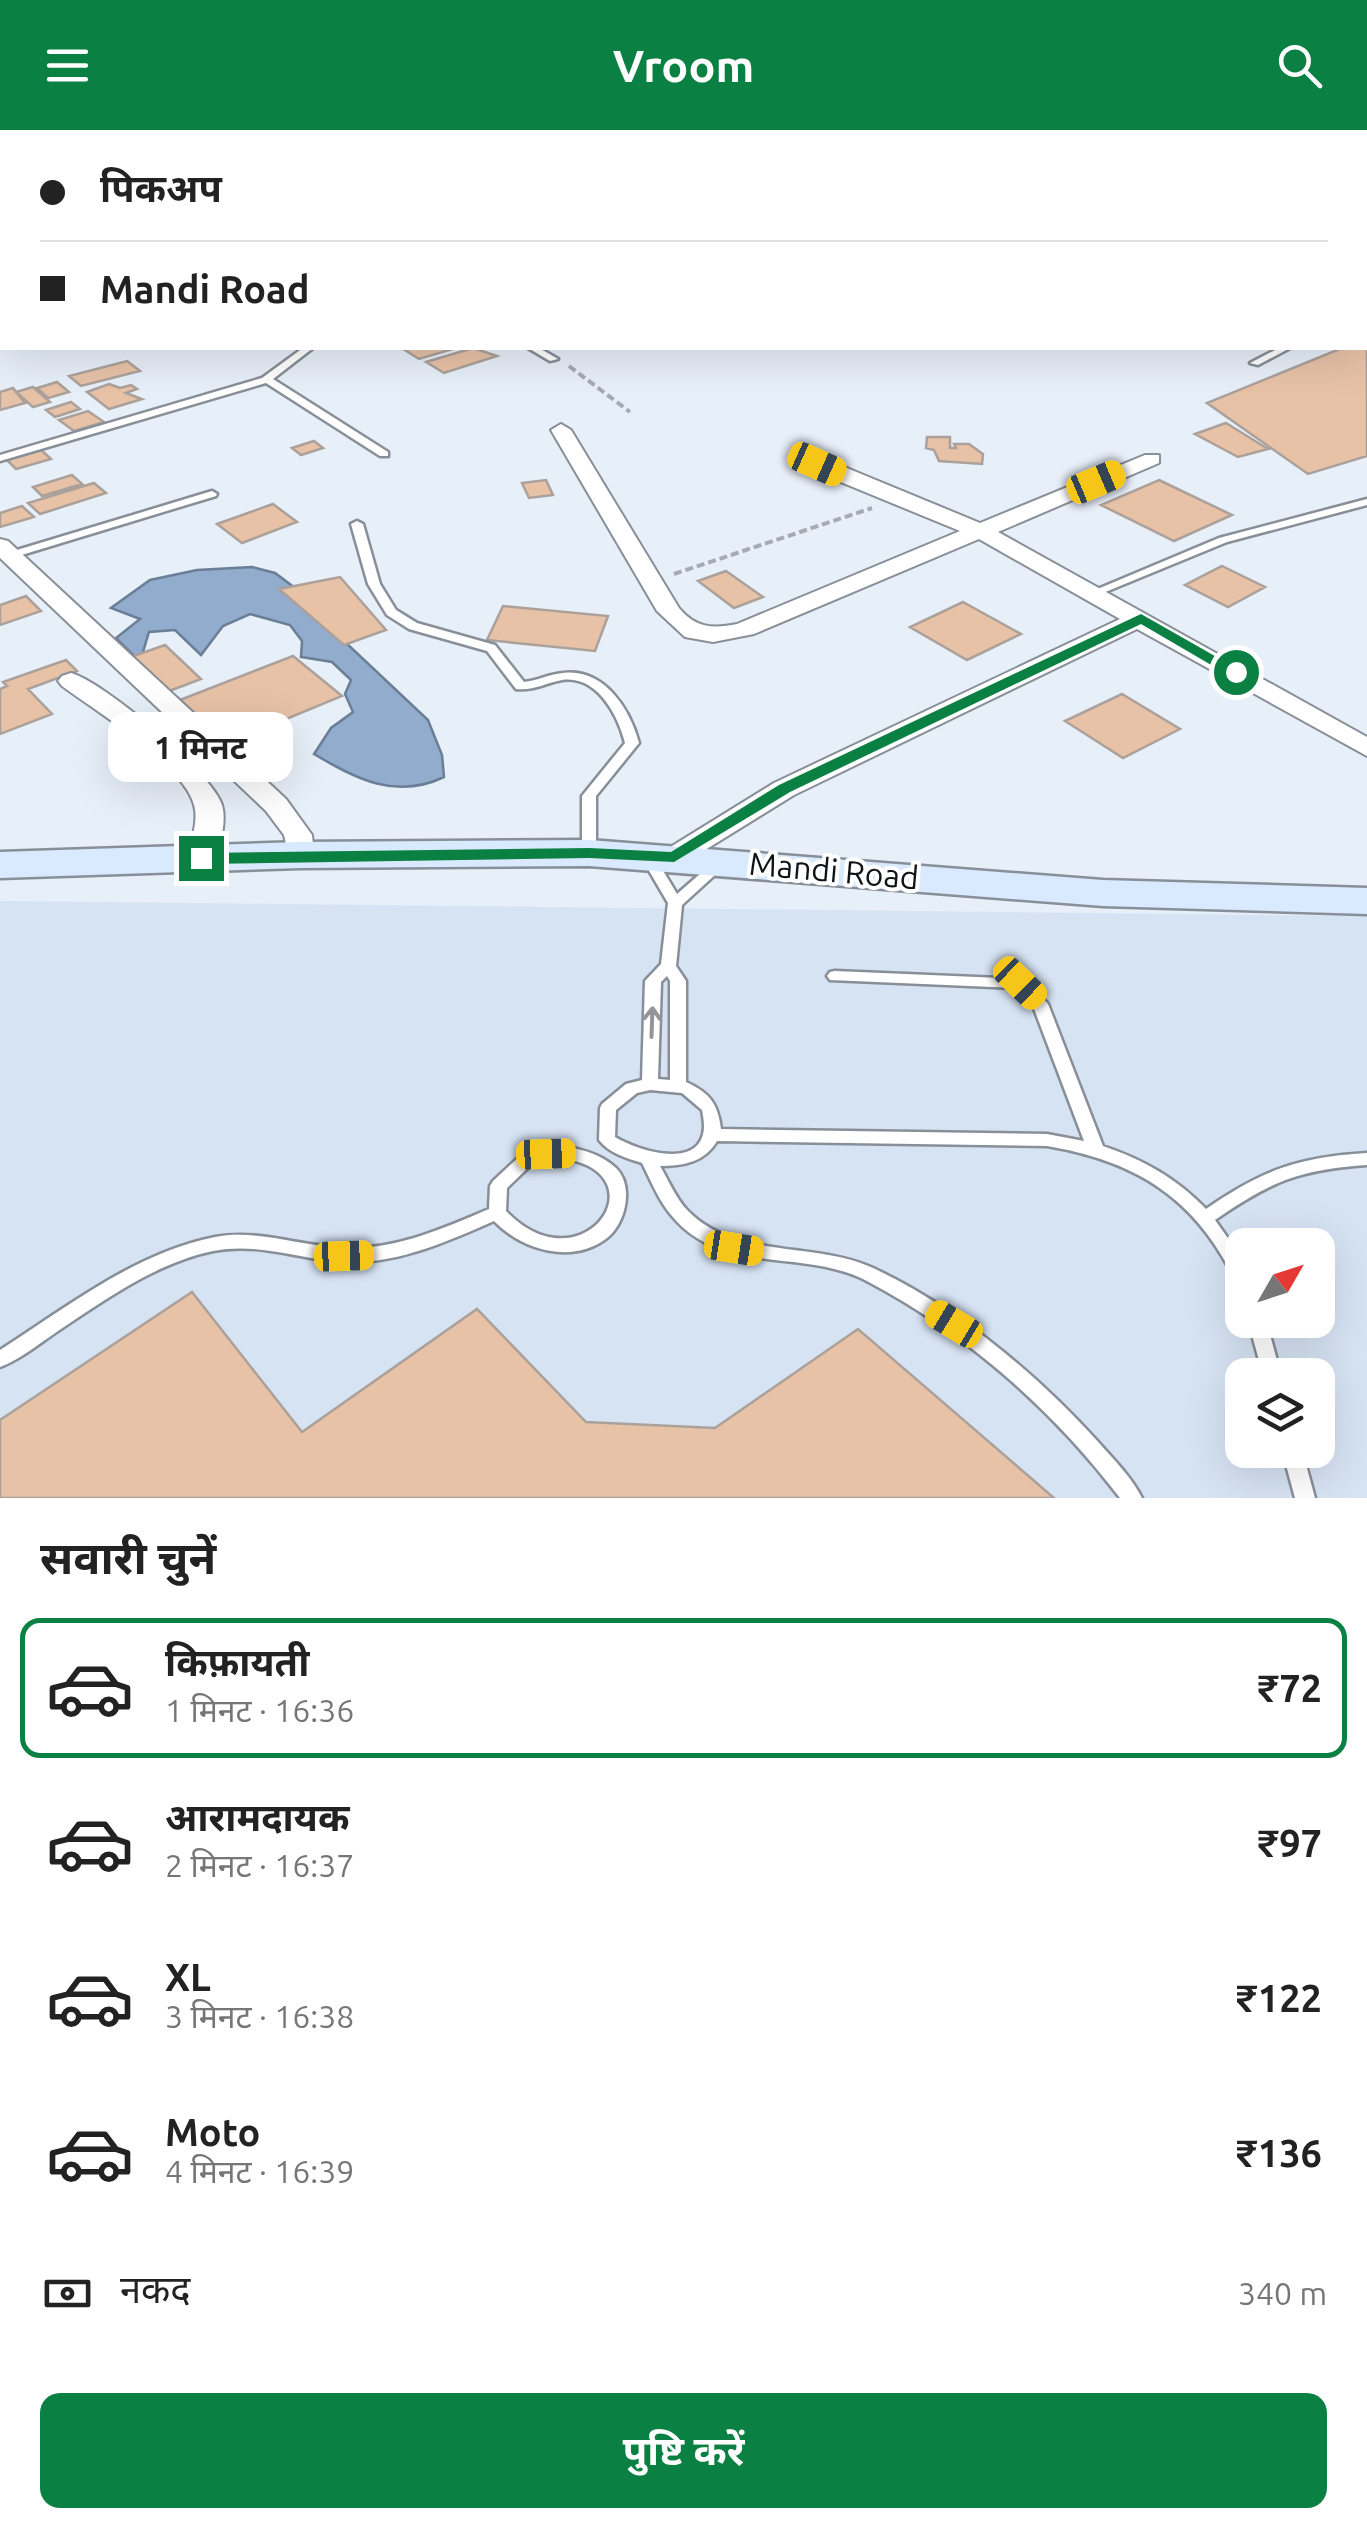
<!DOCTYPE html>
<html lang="hi">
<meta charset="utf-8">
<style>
:root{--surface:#fff;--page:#f6f6f6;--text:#222;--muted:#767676;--line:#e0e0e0;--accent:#0b8043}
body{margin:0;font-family:Ubuntu,"Noto Sans Devanagari",sans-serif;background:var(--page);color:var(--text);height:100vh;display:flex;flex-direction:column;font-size:38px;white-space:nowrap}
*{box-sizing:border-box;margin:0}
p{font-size:32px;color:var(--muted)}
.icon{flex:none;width:55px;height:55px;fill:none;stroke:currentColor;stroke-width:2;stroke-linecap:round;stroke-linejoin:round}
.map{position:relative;height:1368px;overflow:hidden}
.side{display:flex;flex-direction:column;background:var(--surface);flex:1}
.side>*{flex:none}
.hud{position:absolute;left:0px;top:0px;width:1368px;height:220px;box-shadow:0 10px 40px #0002;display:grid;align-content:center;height:220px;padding:0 40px;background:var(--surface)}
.needle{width:65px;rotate:51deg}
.buttons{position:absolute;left:1225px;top:1098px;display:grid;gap:20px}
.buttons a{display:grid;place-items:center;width:110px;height:110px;border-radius:20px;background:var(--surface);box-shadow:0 10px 40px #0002;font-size:50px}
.end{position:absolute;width:45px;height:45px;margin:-22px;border:12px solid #0b8043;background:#fff;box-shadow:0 0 0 5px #fff}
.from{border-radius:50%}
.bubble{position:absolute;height:70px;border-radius:20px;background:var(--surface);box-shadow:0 10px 40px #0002;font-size:32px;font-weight:700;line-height:70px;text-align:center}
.car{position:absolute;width:30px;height:60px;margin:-30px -15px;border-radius:12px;box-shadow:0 0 8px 2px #0007;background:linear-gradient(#f5c518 24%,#345 0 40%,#f5c518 0 76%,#345 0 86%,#f5c518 0)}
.hud b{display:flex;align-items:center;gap:35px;height:95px;font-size:38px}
.hud b+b{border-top:2px solid var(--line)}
.hud i{width:25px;height:25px;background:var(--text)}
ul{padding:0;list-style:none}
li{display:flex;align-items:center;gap:30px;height:140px;margin:0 20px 15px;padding:0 20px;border:5px solid transparent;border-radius:20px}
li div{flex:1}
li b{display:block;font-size:38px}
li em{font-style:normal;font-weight:700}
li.active{border-color:var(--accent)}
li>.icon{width:90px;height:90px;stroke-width:1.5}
h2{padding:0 40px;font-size:45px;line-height:120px}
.pay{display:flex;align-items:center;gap:25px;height:110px;padding:0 40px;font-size:38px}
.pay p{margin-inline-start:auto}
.action{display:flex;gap:20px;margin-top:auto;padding:20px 40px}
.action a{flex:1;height:115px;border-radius:20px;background:var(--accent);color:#fff;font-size:40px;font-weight:700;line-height:115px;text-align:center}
header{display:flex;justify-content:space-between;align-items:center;height:130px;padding:0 40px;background:var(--accent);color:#fff;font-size:45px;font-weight:700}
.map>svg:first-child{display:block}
.built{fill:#d6e3f3;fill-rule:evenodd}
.water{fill:#91accd;stroke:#6a7e96;stroke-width:2.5}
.building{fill:#e7c2a7;stroke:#aba19a;stroke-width:2.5}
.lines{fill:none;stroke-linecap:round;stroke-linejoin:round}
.lane-casing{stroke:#888f98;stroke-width:5}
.street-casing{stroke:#888f98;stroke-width:4}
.secondary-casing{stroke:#888f98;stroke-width:5}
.highway-casing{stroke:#cfd0d0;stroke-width:6}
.path{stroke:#a4abb3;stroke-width:4;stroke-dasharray:8 4;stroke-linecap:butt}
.lane{fill:#fff;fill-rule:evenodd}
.street{fill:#fff;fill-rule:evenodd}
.secondary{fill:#d9e9fe;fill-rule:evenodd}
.highway{fill:#7fb7fb;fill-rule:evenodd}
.rail{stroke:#5d6268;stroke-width:5;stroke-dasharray:11 11;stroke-linecap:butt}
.oneway{stroke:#939596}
.route{fill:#0b8043}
.labels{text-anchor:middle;stroke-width:8;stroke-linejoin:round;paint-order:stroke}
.street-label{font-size:32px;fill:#101316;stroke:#fff}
</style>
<header><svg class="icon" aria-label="menu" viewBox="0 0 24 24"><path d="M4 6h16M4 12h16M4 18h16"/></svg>Vroom<svg class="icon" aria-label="search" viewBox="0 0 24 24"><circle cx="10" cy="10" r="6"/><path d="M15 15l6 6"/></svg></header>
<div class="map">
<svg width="1367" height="1368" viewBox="0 0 1367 1368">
<rect width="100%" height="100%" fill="#e7eff9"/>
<!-- built -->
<path class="built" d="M0,771l1367,15v582h-1367zM1242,1115h76v75h-76zM1242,1245h76v75h-76z"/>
<!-- water -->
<path class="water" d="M252,437l23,6 20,15 16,22 117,110 14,35 2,22c-48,23 -88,2 -130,-23l17,-26 22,-16 -8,-18 6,-14 -19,-18 -31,-5 1,-16 -12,-16 -40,-11 -27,12 -22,29 -26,-25 -26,2 -9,30 -24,-24 24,-19 -29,-11 39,-28 47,-10z"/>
<!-- building -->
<path class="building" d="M1367,207v119l-59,18 -101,-71 135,-55h23z
M414,218h42l-37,11 -14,-9z
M473,218l24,8 -53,17 -18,-11z
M127,231l13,10 -59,15 -12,-10z
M57,252l12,10 -21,6 -11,-10z
M109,254l11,4 11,-3 6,4 -11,4 16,6 -33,10 -22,-17z
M33,257l17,15 -17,5 -17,-15z
M13,258l12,15 -25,7v-18z
M71,272l9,7 -25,8 -9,-7z
M88,281l16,11 -30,9 -15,-11z
M1226,293l42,26 -30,8 -43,-23z
M927,307h23v11h6l-2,-4h15l14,10 -1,10 -43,-3 -5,-11 -8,-2z
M314,311l9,7 -22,7 -9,-7z
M40,319l11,10 -35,10 -10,-10z
M72,345l10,9 -40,12 -9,-9z
M546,350l7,15 -24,3 -7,-15z
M1159,350l73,35 -58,26 -73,-36z
M94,353l12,10 -66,21 -12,-11z
M273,374l24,18 -55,21 -25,-19z
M22,376l12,11 -34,10v-14z
M1222,436l43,21 -37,20 -43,-22z
M726,441l37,26 -29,11 -36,-27z
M340,447l46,53 -42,15 -65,-56z
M26,466l15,15 -41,14v-20z
M963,472l58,32 -54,26 -57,-33z
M503,476l105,10 -13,35 -108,-11z
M165,515l36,34 -37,14 -36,-35z
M293,526l49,40 -114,47 -48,-43z
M66,530l11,11 -49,18 24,25 -52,20v-45l7,-3 -4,-4z
M1122,564l58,35 -57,29 -58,-37z
M192,1162l110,140 175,-123 109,113 129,6 143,-99 196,169h-1054v-78z"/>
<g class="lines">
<defs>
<path id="lane" d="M341,0h12l-4,2h-9z
M636,0h23l3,2h-20z
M689,0h8l-2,2h-6z
M0,18h2v5h-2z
M0,72h2v6h-2z
M0,91h2v5l-2,1z
M0,159l2,1v7l-2,-1z
M1367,173v6l-2,1v-6z
M0,200h2v6h-2z
M303,218h10l-40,31 115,73v4h-8l-114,-73 -266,78v-6l262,-77z
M528,218h11l19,11 -8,2z
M1279,218h11l-32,17 -8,-2z
M212,361l5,3 -1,2 -201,61 -4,1 -6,-3 2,-2z
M1367,369v6l-140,37 -129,53 -4,2 -6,-4 131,-55z
M357,391l6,3 17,60 16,26 21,13 78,22 29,37c13,-1 25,-8 39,-9 41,-5 67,36 76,70l-43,53v57l-2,3 -5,1 -7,-4v-57l43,-53c-7,-28 -28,-68 -63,-63 -16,3 -29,11 -46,9l-29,-38 -78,-22 -22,-14 -19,-31 -17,-60z
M648,723l5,1 24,40 38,-33 5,-1 7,4 -45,41 -6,61 10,15v101c24,11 32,22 35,47l326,5 37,7 -51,-135 -17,-18 -186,-8 -3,-4 3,-4 5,-1 190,8 23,25 55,142c41,14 73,32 103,63 56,-39 93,-52 161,-56v12c-69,5 -95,16 -152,55l27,38v26l-6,-2c-40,-84 -100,-121 -189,-136l-330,-5c-12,21 -34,25 -57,25 9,15 16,33 28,45 49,49 126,30 185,57 84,39 166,108 227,176 15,17 32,34 42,54h-22c-68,-89 -155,-166 -255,-218 -61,-31 -145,-5 -193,-64 -13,-15 -21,-35 -30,-53 -16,-5 -33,-10 -43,-23l1,-32 2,-4 24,-20 16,-4 3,-99 16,-17 7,-61 -27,-46zM667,846l3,5v99l-12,-1 3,-97zM650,960l32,3 20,17c1,6 2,11 2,17 -2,44 -66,24 -89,10l1,-27 21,-17z
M567,1017c18,3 35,8 49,21 18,18 10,55 -9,70 -35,27 -85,12 -113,-17 -48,21 -98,44 -153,41 -42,-3 -85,-20 -128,-11 -57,12 -107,48 -155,80 -18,12 -37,28 -58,36v-17c67,-43 135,-97 215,-113 43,-8 85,9 128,11 52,2 99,-19 146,-39l1,-23 3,-5 27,-25zM567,1029c94,18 14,130 -61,52l1,-23 24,-23z
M1248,1190h18l15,55h-18z
M1282,1320h20l13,48h-20z"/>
<path id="street" d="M364,0l1,2 -26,-1 1,-1z
M552,0h30l2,2h-30z
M1367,28v10l-2,1v-10z
M1365,115h2v10h-2z
M1365,146h2v11h-2z
M561,294l10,6 108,178c17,20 33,21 58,16l223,-93 -151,-62v-10h16l155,64 165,-68h14v8l-161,69 369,205v19l-230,-127 -343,166 -110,68h-20l-4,-6 4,-6 110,-68 346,-164 -141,-80 -225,95 -41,8 -28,-5 -28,-26 -106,-181z
M0,409l8,2 278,258 26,36 2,20 -4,6h-20l-6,-26 -18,-24 -266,-253z
M71,543c33,9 140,99 151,132 5,16 -2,46 -11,60h-20l-4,-6c3,-16 12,-37 7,-54 -11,-41 -97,-93 -132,-119l-4,-5 4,-5z"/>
<path id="secondary" d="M589,710l514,40 264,8v26l-264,-8 -514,-40 -289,2 -300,10v-26l300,-10z"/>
<path id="highway" d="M377,0h42l2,2h-42z
M502,0h45l2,2h-45z
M1365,129h2v21h-2z"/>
</defs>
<!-- lane casing -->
<use href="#lane" class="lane-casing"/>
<!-- street casing -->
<use href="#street" class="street-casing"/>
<!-- secondary casing -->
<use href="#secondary" class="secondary-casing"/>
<!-- highway casing -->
<use href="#highway" class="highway-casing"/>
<!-- path -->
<path class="path" d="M569,236l61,46
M674,444l198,-66"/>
<!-- lane -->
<use href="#lane" class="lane"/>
<!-- street -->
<use href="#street" class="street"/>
<!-- secondary -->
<use href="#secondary" class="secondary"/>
<!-- highway -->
<use href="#highway" class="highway"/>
<!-- rail -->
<path class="rail" d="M468,0l15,2"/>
</g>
<!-- one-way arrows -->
<defs><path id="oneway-shaft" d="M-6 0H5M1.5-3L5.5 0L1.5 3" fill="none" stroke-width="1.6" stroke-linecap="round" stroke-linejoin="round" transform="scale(2.5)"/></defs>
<use class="oneway" href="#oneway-shaft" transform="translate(652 892) rotate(-88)"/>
<!-- route -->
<path class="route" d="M1141,484l102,58 -13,4 -89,-52 -351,168 -116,70 -85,-4 -388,6 -9,-6 9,-5 388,-5 82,4 108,-67z"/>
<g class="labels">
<!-- street labels -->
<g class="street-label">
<text transform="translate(834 741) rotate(5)" y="11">Mandi Road</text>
</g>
</g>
</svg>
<div class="buttons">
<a><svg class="needle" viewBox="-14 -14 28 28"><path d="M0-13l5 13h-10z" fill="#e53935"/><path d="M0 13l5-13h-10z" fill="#767676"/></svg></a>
<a><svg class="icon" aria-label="layers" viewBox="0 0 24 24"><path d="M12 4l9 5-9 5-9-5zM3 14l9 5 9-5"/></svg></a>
</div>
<i class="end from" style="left:1236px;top:542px"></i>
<i class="end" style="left:201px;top:728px"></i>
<div class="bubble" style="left:108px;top:582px;width:185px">1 मिनट</div>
<i class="car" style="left:817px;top:334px;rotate:114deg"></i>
<i class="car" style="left:1096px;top:352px;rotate:67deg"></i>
<i class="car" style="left:1020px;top:853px;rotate:134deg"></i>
<i class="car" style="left:546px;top:1024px;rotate:88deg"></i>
<i class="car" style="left:734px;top:1118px;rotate:99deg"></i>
<i class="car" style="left:344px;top:1126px;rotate:88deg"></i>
<i class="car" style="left:954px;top:1194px;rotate:301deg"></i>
<div class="hud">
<b><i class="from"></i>पिकअप</b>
<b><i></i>Mandi Road</b>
</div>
</div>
<section class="side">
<h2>सवारी चुनें</h2>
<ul>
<li class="active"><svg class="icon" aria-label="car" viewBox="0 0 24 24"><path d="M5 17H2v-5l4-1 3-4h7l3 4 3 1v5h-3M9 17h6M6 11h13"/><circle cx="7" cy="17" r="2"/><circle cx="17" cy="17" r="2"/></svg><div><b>किफ़ायती</b><p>1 मिनट · 16:36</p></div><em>₹72</em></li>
<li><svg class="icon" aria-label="car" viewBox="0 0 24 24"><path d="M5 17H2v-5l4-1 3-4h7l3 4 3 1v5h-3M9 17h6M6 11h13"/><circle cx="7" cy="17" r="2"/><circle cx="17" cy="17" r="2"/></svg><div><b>आरामदायक</b><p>2 मिनट · 16:37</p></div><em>₹97</em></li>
<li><svg class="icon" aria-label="car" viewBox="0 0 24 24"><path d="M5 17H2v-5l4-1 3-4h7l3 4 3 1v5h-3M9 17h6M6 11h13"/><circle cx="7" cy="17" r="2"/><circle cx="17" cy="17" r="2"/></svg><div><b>XL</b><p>3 मिनट · 16:38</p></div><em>₹122</em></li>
<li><svg class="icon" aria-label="car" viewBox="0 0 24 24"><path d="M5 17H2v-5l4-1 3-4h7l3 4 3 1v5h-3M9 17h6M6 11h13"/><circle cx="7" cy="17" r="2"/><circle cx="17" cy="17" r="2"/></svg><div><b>Moto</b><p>4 मिनट · 16:39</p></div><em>₹136</em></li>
</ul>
<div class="pay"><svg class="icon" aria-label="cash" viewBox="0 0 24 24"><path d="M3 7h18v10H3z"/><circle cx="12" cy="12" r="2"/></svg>नकद<p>340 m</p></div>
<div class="action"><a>पुष्टि करें</a></div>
</section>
